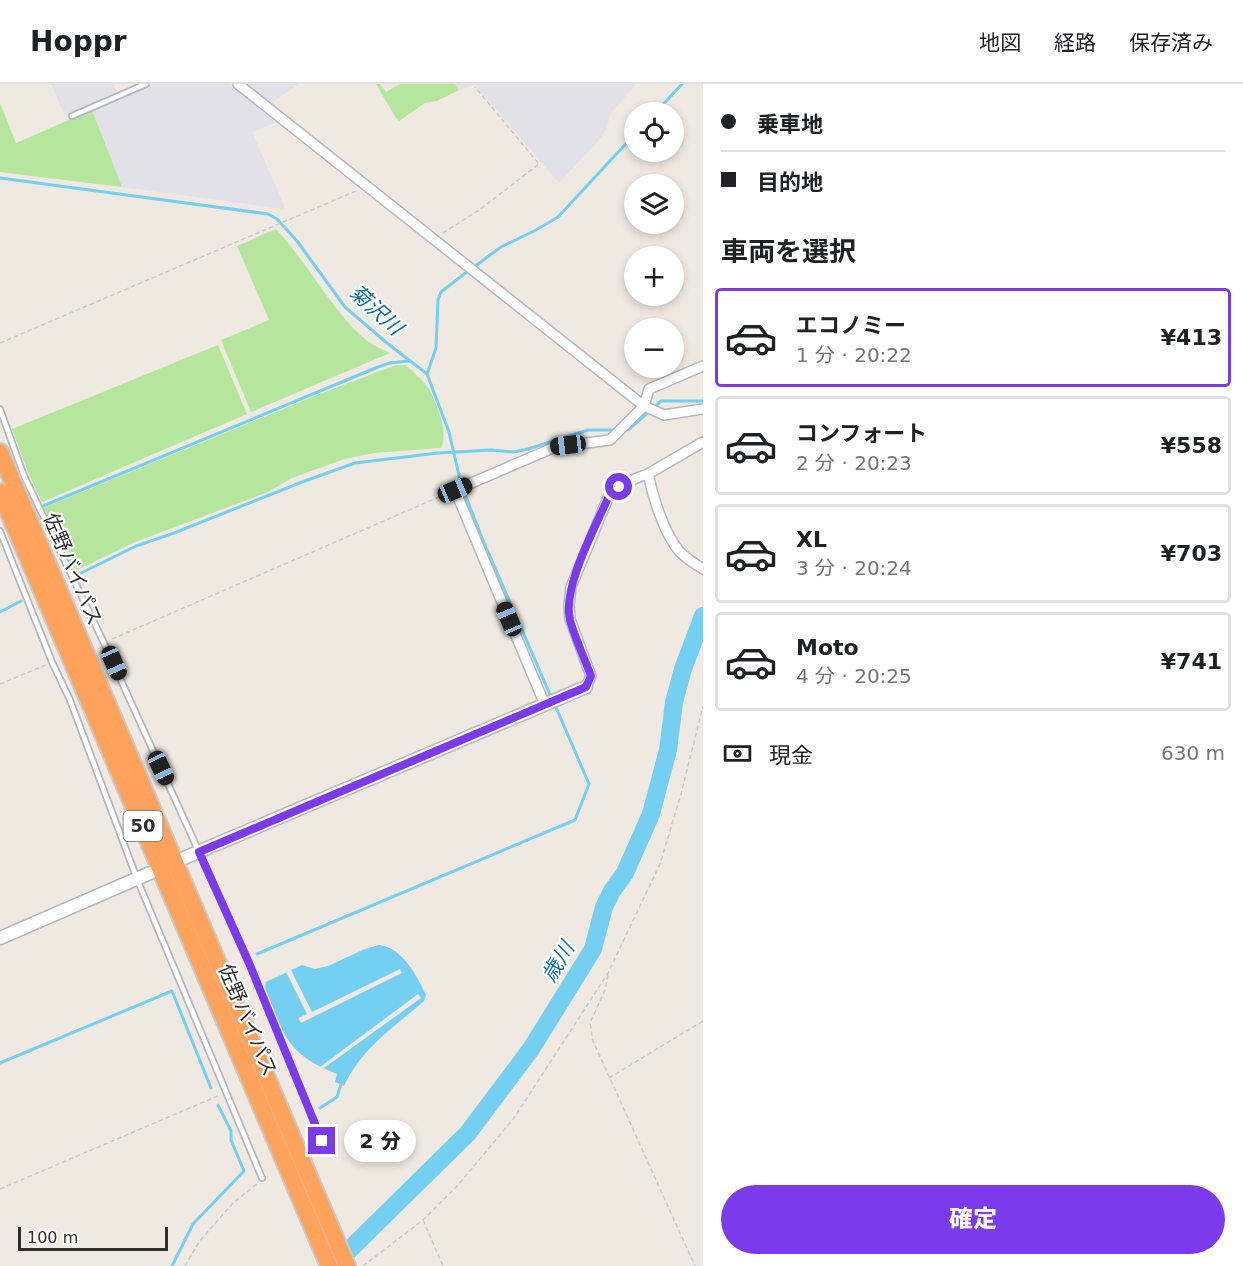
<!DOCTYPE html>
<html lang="ja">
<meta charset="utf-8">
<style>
:root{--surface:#fff;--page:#f2f2f2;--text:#202124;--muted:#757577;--line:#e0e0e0;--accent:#7c3aed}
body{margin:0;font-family:"DejaVu Sans","Noto Sans JP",sans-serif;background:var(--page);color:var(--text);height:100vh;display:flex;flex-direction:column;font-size:22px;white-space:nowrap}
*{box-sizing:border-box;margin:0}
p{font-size:20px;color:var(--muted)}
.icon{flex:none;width:33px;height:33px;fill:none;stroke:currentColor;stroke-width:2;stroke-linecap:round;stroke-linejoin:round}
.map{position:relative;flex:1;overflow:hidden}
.drawer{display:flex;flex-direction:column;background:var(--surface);width:540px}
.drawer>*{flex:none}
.top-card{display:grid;align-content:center;height:132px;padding:0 18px;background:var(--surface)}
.fabs{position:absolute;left:624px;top:18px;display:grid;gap:12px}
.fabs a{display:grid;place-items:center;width:60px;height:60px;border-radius:50%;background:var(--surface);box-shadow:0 3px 9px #0003;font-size:30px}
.scale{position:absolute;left:18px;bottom:15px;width:150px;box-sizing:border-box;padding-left:6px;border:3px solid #2e2e2e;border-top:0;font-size:16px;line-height:21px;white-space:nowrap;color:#2e2e2e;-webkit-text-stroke:4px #fff;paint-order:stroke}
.end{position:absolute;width:27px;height:27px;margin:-14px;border:8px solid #7c3aed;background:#fff;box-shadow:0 0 0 3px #fff}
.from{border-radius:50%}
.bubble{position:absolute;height:42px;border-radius:21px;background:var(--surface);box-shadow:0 3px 9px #0003;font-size:20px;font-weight:800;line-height:42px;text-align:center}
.car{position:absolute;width:18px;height:36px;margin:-18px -9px;border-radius:8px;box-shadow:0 0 4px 2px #0007;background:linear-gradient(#222 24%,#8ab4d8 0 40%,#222 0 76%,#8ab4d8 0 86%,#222 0)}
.top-card b{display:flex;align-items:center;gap:21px;height:57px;font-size:22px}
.top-card b+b{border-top:2px solid var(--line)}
.top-card i{width:15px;height:15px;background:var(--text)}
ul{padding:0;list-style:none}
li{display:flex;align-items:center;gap:18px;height:99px;margin:0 12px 9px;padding:0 6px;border:3px solid var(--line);border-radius:6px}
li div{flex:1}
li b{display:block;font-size:22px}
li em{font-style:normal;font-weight:800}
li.selected{border-color:var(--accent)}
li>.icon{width:54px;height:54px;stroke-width:1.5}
h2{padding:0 18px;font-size:27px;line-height:72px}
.pay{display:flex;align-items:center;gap:15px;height:66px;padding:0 18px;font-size:22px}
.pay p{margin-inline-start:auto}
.primary-button{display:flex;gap:12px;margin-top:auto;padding:12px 18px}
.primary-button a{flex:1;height:69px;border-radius:36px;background:var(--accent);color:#fff;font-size:24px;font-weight:800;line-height:69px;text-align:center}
header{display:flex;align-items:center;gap:36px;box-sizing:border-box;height:84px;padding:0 30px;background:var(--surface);border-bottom:2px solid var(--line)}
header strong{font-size:28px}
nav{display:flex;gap:33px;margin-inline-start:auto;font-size:21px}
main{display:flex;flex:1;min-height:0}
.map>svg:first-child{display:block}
.industrial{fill:#e3e1e8}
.green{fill:#b6e59e}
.water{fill:#75cff0}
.pier{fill:#efe9e1}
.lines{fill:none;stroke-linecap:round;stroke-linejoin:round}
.stream{stroke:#75cff0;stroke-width:3}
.river{stroke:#75cff0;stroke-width:18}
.lane-casing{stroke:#b4b7c1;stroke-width:8}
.street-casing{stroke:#b4b7c1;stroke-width:12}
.secondary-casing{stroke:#b4b7c1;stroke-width:15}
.highway-casing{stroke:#c9c9c9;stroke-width:20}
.path{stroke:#c9c9c9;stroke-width:1.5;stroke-dasharray:4.5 3;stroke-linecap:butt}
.lane{stroke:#fff;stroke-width:4.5}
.street{stroke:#fff;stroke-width:9}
.secondary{stroke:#fff;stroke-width:12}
.highway{stroke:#ffa35c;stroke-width:16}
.route{stroke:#7c3aed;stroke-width:8}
.labels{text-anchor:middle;stroke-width:4.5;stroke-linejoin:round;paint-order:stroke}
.shield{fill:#fff;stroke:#6d6d6d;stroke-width:1.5}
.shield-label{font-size:18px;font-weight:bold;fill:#2e2e2e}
.street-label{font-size:20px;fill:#2e2e2e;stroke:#fff}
.water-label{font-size:21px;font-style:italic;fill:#0d6fa3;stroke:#fff}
</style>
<header>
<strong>Hoppr</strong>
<nav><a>地図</a><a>経路</a><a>保存済み</a></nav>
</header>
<main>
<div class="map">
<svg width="703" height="1182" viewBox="0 0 703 1182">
<rect width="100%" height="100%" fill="#efe9e1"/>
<!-- industrial -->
<path class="industrial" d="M51,0h63l3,9 -52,23z
M153,0h77l47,38 -25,10 32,73 -1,4 -161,-22 -30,-77z
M243,0h56l-29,20z
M455,0h181l-26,30 -3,14 -7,11 -41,44 -84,-98 -16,5z"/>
<!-- green -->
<path class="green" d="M376,0h4l6,8 14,-8h55l4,6 -22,11 -12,2 -26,18 -3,-3z
M0,19l16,40 76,-33 30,77 -122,-15z
M276,145c31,33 56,82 89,110 7,6 17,10 25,14l-139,59 -30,-72 48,-20 -32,-74z
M218,261l29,69 -205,88 -14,-30 -16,-43z
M396,281h10c7,7 18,16 23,24 8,14 20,45 12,59l-67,5 -30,6 -52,19 -24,14 -133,50 -60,29 -32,-63 274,-113z"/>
<!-- water -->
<path class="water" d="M379,861c23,2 38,31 47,50l-2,6c-31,27 -62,47 -80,85l-9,-4 2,-8c-53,-21 -52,-39 -72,-87l1,-5 36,-17 13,4 13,-3 37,-17z"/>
<!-- pier -->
<path class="pier" d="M400,885l2,4 -101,50 -3,-5 9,-4 -21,-42 5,-2 21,42z
M418,910l3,4 -97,70 -4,-1z"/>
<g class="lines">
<!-- stream -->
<path class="stream" d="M656,28l26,-28
M0,94l268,36 9,5 20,22 48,66 42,36 40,31 9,-26 2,-48 3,-8 27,-21
M474,183l27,-20 35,-17 22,-13 76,-82
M427,290l22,58 12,52 21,54 70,161
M623,346h5l33,-29h42
M43,422l335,-139 12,-4 19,-2
M77,491l59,-29 38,-13 128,-51 53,-19 83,-10 53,-3 23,2 14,-3 60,-19h28
M0,528l21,-11
M257,870l318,-134 14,-36 -34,-79
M0,979l172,-72 39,97
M320,1024l17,-11 4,-13
M172,1182l21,-42 51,-53 -13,-31v-9l-13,-26"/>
<!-- river -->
<path class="river" d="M333,1182l135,-133 63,-84 62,-100 11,-42 8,-16 13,-18 26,-59 17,-64 6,-48 9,-33 20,-53"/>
<defs>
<path id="lane" d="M72,32l74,-32
M0,325l24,67 80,167 95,209 50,111 73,178
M0,447l52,131 18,38 67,179 125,299"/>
<path id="street" d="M238,0l406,322 -34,34 -55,7 -100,43 90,215
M703,282l-54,23 -5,17 20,9 39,-6
M703,358l-55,32c5,23 16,60 32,78 7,7 15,12 23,17
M586,603l5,-11 -21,-57 -1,-14 2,-18 37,-89c12,-12 23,-19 40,-24"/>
<path id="secondary" d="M184,774l402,-171
M0,854l150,-65"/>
<path id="highway" d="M0,368l347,814
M0,408l329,774"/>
</defs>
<!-- lane casing -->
<use href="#lane" class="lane-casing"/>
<!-- street casing -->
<use href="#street" class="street-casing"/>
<!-- secondary casing -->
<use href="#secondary" class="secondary-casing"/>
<!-- highway casing -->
<use href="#highway" class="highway-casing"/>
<!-- path -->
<path class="path" d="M443,149l36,-23 60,-46 -64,-77
M0,259l356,-152
M112,555l334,-145
M0,600l46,-19
M608,891l-3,15 -15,33 3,18 102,225
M609,994l94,-57
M0,1105l220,-94
M423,1136l20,46
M185,1182l14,-24 34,-39 24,-19
M363,1182l60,-46 36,-36 55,-66 94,-145 52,-109 21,-70 22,-88"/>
<!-- lane -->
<use href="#lane" class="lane"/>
<!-- street -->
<use href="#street" class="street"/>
<!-- secondary -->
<use href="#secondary" class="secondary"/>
<!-- highway -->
<use href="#highway" class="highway"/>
</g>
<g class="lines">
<!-- route -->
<path class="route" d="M322,1057l-73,-178 -50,-111 387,-165 5,-11c-7,-19 -16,-38 -21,-56 -8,-32 25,-92 38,-122l11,-11"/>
</g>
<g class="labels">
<!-- shield labels -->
<rect class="shield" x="123.5" y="727" width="39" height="30" rx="4.5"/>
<g class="shield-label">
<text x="143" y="748">50</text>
</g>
<!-- street labels -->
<g class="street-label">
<text transform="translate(73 485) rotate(67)" y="7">佐野バイパス</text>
<text transform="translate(248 936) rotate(67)" y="7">佐野バイパス</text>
</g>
<!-- water labels -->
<g class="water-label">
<text transform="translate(376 226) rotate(42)" y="7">菊沢川</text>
<text transform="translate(558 878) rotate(-59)" y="7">歳川</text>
</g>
</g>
</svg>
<div class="fabs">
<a><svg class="icon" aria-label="locate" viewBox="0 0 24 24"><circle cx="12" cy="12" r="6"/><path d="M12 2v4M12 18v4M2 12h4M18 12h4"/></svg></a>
<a><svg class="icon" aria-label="layers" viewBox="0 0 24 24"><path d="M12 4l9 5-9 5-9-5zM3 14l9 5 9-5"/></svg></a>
<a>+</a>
<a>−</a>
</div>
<div class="scale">100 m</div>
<i class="end from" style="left:619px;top:403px"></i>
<i class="end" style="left:322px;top:1057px"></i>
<div class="bubble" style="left:344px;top:1036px;width:72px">2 分</div>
<i class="car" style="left:568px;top:361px;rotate:263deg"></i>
<i class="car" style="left:455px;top:406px;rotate:67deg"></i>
<i class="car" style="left:509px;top:535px;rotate:337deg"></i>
<i class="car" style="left:114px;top:579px;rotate:156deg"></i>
<i class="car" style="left:161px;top:684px;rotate:155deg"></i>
</div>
<section class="drawer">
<div class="top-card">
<b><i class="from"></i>乗車地</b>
<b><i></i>目的地</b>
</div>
<h2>車両を選択</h2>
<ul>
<li class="selected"><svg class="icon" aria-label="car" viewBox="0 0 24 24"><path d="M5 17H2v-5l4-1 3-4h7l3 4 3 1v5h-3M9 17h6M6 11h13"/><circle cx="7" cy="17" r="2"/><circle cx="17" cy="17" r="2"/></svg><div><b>エコノミー</b><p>1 分 · 20:22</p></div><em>¥413</em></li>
<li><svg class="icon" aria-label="car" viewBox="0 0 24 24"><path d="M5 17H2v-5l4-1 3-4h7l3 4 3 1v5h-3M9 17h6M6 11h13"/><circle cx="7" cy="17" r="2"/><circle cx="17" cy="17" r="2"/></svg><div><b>コンフォート</b><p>2 分 · 20:23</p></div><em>¥558</em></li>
<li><svg class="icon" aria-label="car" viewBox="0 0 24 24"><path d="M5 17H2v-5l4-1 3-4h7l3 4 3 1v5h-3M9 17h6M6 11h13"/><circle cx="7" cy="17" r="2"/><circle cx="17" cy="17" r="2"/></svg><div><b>XL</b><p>3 分 · 20:24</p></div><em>¥703</em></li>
<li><svg class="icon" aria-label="car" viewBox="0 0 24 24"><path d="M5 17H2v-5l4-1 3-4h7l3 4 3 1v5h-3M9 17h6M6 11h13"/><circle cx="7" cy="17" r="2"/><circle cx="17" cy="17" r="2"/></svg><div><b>Moto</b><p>4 分 · 20:25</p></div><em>¥741</em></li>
</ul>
<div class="pay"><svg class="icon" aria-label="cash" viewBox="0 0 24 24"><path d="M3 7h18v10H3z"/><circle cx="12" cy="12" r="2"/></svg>現金<p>630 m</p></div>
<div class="primary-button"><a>確定</a></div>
</section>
</main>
